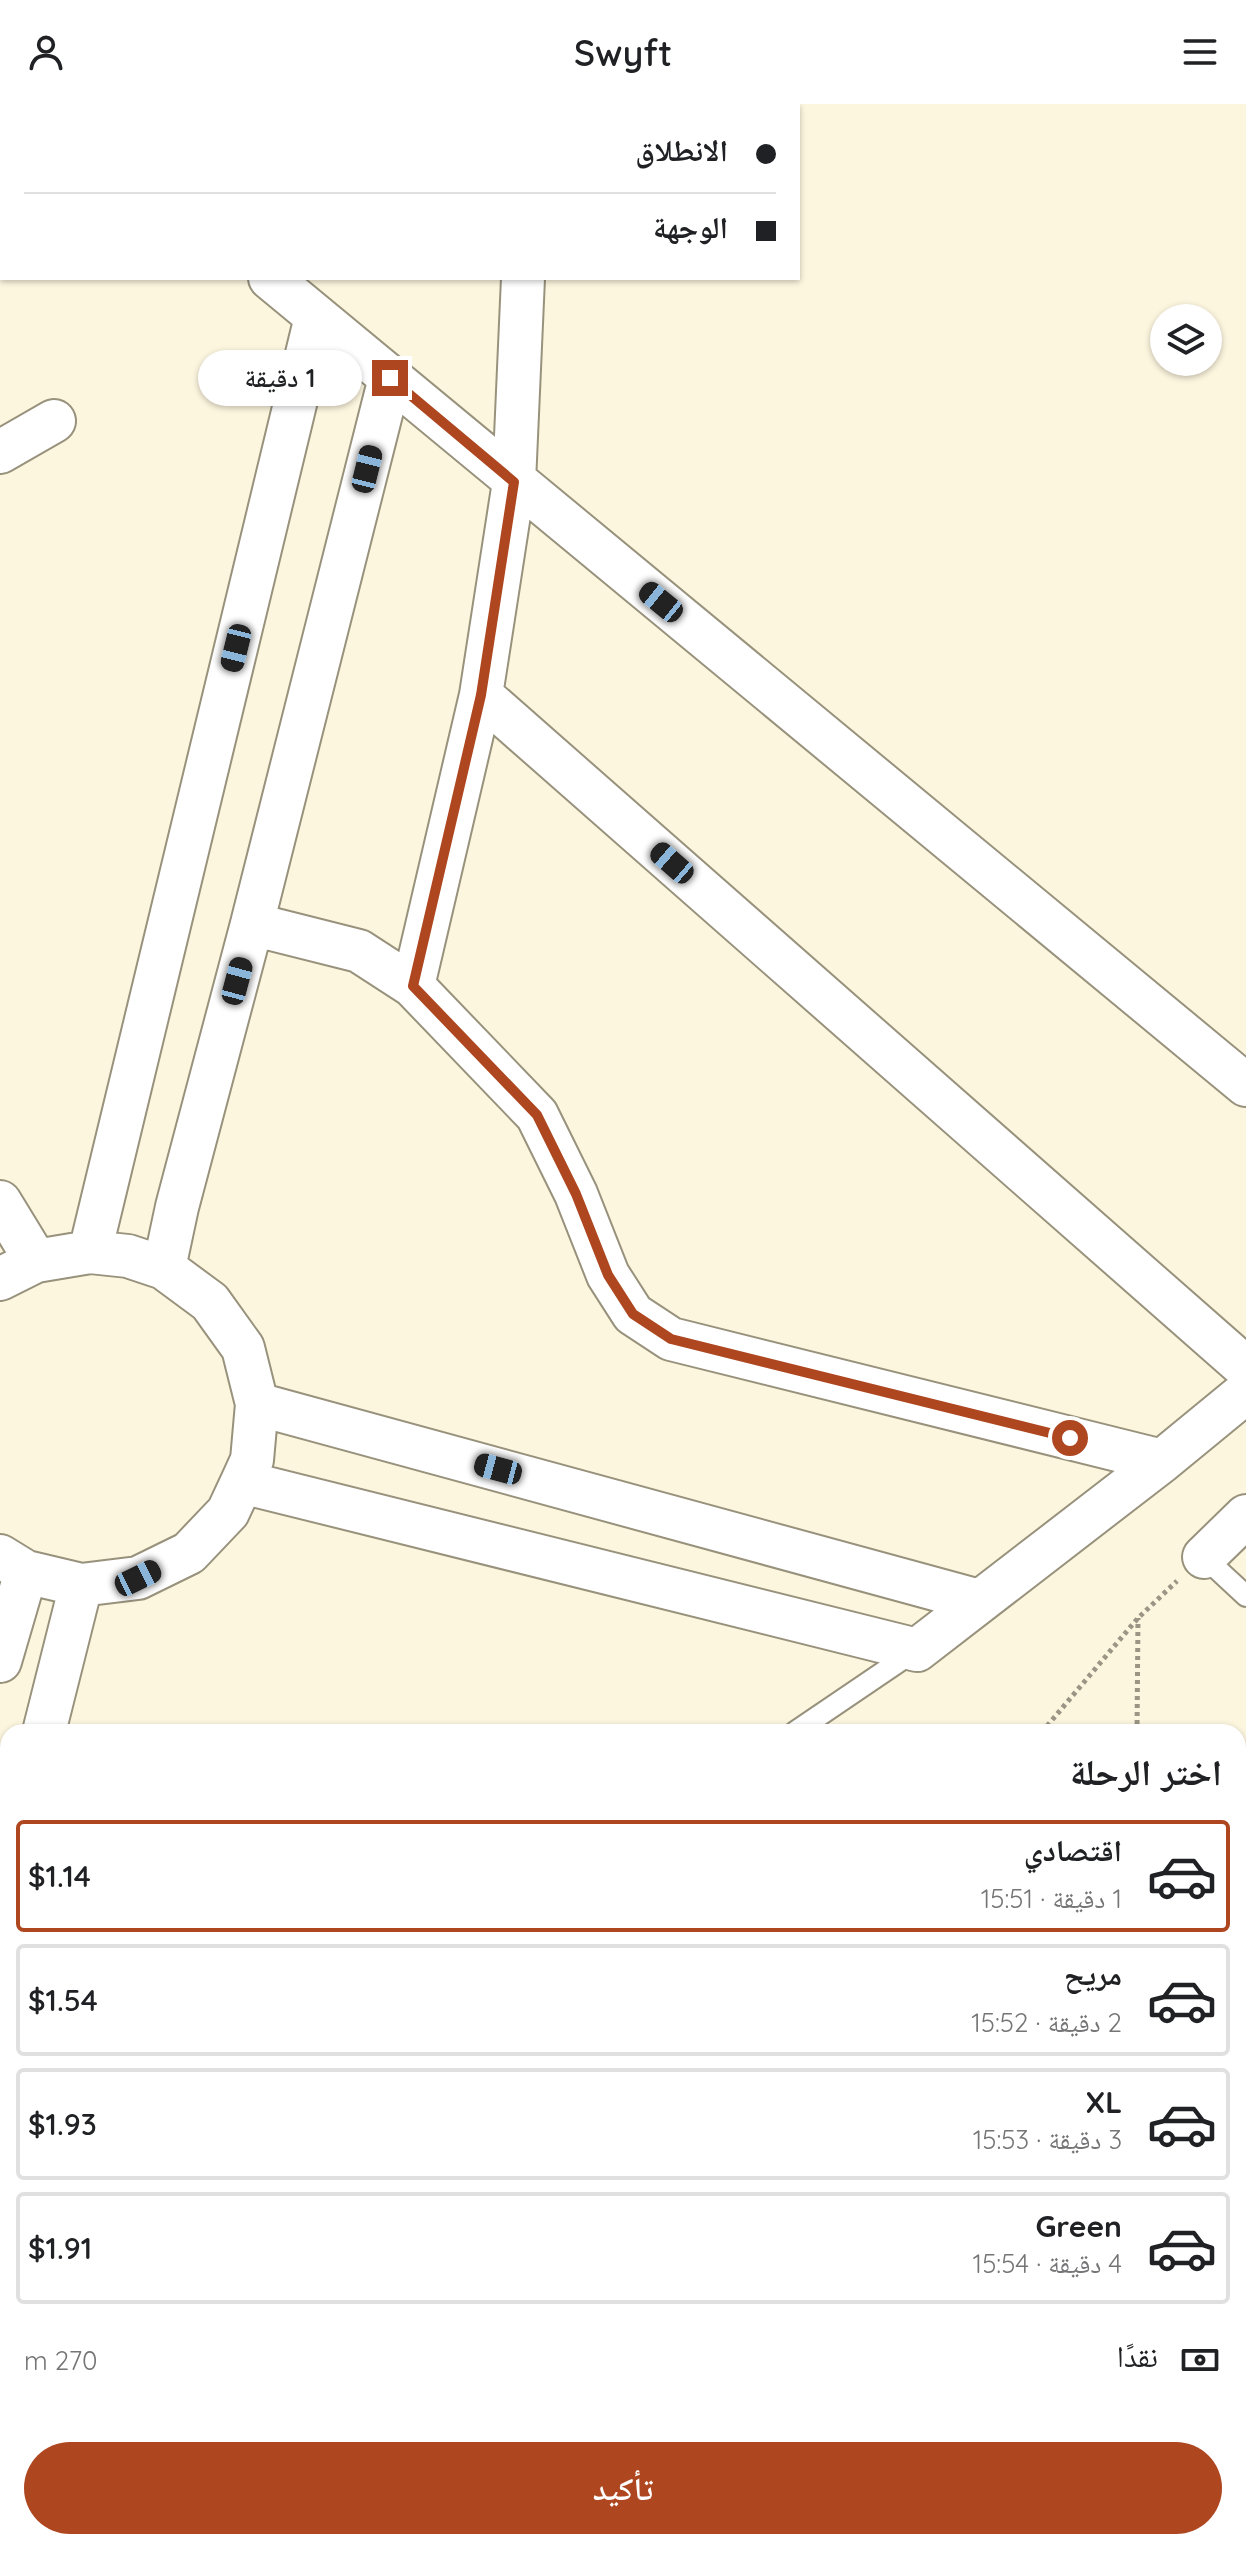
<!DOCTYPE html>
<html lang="ar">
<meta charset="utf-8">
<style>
:root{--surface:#fff;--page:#f2f2f2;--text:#202124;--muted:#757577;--line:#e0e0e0;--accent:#ae4720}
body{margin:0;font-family:Quicksand,"Noto Naskh Arabic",sans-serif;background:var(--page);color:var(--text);direction:rtl;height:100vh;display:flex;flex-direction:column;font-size:30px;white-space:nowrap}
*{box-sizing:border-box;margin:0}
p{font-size:26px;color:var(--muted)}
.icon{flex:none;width:44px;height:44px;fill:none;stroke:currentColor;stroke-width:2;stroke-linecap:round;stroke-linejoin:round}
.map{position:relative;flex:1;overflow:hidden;direction:ltr}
.panel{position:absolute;left:0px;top:1620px;width:1246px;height:826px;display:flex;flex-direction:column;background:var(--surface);border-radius:24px 24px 0 0;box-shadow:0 2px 6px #0004;direction:rtl}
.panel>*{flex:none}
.hud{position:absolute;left:0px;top:0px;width:800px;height:176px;box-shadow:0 2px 6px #0004;direction:rtl;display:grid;align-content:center;height:176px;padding:0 24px;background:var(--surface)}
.tools{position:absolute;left:1150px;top:200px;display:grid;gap:16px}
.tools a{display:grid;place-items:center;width:72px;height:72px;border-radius:50%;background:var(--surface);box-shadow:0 2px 6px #0004;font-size:40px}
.end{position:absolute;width:36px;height:36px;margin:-18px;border:10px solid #ae4720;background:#fff;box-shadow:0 0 0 4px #fff}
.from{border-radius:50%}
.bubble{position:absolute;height:56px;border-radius:28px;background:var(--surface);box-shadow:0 2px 6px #0004;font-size:26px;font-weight:600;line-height:56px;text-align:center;direction:rtl}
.car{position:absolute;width:24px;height:48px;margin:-24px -12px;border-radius:10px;box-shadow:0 0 6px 2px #0007;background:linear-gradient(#222 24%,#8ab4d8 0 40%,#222 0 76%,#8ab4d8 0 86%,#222 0)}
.hud b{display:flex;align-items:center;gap:28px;height:76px;font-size:30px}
.hud b+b{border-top:2px solid var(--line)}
.hud i{width:20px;height:20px;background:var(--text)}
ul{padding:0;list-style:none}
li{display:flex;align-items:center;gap:24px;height:112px;margin:0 16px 12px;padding:0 8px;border:4px solid var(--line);border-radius:8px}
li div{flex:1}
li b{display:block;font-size:30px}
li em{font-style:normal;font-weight:600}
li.selected{border-color:var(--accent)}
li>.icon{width:72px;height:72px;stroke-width:1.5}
h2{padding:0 24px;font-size:36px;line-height:96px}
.pay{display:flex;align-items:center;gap:20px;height:88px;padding:0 24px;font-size:30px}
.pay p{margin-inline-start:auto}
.primary-button{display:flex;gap:16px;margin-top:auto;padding:16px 24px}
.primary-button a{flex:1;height:92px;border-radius:48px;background:var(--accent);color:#fff;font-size:32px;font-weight:600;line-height:92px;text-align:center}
header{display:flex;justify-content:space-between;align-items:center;height:104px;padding:0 24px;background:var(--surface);font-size:36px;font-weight:600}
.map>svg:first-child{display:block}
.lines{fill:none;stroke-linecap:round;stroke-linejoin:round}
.lane-casing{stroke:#98927d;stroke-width:24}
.street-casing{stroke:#98927d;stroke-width:46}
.path{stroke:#9a9585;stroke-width:5;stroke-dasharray:4 4;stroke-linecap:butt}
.lane{stroke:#fff;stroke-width:20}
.street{stroke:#fff;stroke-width:42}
.route{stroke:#ae4720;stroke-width:10}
</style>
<header><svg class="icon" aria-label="menu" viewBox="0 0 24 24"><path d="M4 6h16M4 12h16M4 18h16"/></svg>Swyft<svg class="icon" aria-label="person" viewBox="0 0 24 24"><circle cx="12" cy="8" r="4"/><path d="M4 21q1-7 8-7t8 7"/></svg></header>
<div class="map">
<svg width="1246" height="2445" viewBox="0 0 1246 2445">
<rect width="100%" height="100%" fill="#fdf6df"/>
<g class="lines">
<defs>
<path id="lane" d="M1204,1453l42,39
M795,1628l118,-80
M0,2127l8,-5"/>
<path id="street" d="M64,0l3,2
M417,0l1,2
M0,130l2,-1
M270,174l976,807
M0,348l54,-31
M481,591l765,673
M252,820l107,27 54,35 124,129 39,79 32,81 25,39 38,25 491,122
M413,882l68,-291 33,-213 9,-204
M0,1098l36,59
M90,1148l226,-935
M164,1164l13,-61 75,-283 138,-546
M0,1175l36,-18 54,-9 38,4 36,12 46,34 33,46 14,56 -5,56 -10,22 -14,30 -39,41 -51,25 -57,7 -55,-13 -26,-16
M257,1300l722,197
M242,1378l675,168 245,-189 84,-69
M1204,1453l42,-41
M0,1557l26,-89
M44,1628l37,-147
M0,1802l8,-32
M1170,2438l6,7
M892,2445l6,-7"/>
</defs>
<!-- lane casing -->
<use href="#lane" class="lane-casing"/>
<!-- street casing -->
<use href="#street" class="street-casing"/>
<!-- path -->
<path class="path" d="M1042,1628l96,-114 39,-37
M1137,1628l1,-114
M0,2297l8,4"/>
<!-- lane -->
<use href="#lane" class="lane"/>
<!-- street -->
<use href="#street" class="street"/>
</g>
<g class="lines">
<!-- route -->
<path class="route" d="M390,274l124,104 -33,213 -68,291 124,129 39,79 32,81 25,39 38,25 399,99"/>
</g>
</svg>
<div class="tools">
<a><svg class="icon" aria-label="layers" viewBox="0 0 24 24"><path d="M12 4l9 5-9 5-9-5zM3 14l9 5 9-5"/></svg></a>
</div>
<i class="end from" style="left:1070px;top:1334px"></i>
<i class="end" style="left:390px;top:274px"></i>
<div class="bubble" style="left:198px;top:246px;width:164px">1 دقيقة</div>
<i class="car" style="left:367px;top:365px;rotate:14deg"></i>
<i class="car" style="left:661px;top:498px;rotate:309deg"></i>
<i class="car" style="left:236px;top:544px;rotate:194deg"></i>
<i class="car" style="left:672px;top:759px;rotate:311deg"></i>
<i class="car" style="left:237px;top:877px;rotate:15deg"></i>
<i class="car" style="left:498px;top:1365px;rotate:285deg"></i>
<i class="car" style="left:138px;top:1474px;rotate:64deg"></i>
<div class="hud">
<b><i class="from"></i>الانطلاق</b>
<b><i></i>الوجهة</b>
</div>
<section class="panel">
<h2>اختر الرحلة</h2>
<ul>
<li class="selected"><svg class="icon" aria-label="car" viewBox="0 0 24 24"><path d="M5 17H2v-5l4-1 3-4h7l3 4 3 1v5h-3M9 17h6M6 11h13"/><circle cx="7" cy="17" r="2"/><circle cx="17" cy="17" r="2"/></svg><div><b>اقتصادي</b><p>1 دقيقة · 15:51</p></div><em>$1.14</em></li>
<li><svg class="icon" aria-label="car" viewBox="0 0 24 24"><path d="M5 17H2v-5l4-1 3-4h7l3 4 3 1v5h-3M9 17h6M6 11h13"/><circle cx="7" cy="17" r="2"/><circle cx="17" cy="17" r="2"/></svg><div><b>مريح</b><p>2 دقيقة · 15:52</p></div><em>$1.54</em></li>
<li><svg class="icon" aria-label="car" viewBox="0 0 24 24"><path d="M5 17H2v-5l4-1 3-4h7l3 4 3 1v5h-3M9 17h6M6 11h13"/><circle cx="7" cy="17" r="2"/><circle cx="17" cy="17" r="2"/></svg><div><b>XL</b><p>3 دقيقة · 15:53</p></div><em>$1.93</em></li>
<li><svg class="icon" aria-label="car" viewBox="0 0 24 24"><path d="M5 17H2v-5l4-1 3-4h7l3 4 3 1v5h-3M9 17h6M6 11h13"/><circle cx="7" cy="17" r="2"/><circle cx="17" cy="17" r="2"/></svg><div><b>Green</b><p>4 دقيقة · 15:54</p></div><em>$1.91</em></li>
</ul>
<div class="pay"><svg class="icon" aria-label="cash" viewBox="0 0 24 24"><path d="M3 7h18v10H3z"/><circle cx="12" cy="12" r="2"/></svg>نقدًا<p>270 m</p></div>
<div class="primary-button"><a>تأكيد</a></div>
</section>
</div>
